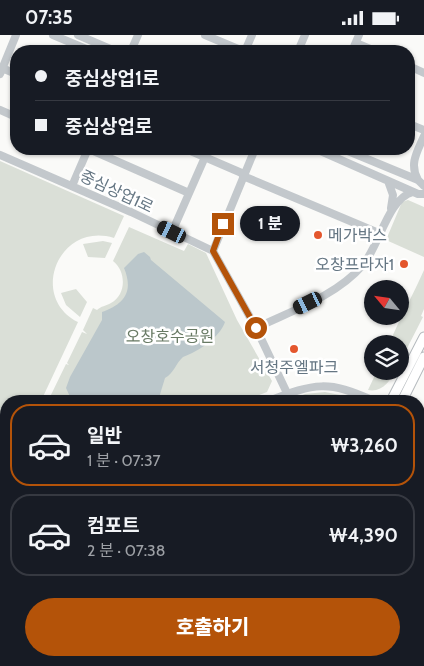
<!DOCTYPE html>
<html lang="ko">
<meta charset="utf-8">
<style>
:root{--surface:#171b24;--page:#242831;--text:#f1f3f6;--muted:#9ea1a6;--line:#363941;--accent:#b45309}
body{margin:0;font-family:Cabin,"Noto Sans KR",sans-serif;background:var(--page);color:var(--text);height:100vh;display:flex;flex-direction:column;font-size:19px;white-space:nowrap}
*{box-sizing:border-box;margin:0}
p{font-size:16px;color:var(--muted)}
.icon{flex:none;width:28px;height:28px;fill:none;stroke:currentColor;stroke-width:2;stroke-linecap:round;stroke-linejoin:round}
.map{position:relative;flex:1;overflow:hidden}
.side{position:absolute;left:0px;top:360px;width:425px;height:271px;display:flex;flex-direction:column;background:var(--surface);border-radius:20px 20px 0 0;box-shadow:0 1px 4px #0004}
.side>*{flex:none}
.hud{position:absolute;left:10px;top:10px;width:405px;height:110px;border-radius:20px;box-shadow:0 1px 4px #0004;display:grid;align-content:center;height:110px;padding:0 25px;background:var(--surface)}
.needle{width:32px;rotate:299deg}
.tools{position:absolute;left:364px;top:245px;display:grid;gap:10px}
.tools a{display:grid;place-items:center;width:45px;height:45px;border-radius:50%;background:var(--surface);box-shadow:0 1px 4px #0004;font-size:25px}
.end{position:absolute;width:22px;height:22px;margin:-11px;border:6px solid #b45309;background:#fff;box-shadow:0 0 0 2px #fff}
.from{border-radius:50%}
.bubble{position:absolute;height:35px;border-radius:18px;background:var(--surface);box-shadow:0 1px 4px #0004;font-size:16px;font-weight:800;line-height:35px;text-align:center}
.car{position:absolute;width:15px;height:30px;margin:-15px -8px;border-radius:6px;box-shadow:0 0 4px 1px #0007;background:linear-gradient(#222 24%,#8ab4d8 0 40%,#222 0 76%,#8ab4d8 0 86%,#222 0)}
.hud b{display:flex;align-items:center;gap:18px;height:48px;font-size:19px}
.hud b+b{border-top:1px solid var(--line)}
.hud i{width:12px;height:12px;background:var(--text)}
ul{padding:9px 0 0;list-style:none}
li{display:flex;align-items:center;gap:15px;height:82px;margin:0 10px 8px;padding:0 15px;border:2px solid var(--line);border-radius:20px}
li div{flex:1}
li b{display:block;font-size:19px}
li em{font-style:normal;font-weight:800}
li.current{border-color:var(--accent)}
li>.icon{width:45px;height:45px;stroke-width:1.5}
.cta{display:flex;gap:10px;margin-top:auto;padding:10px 25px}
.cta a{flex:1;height:58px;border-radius:30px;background:var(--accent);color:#fff;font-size:20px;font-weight:800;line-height:58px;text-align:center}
.status{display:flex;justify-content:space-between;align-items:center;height:35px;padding:0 25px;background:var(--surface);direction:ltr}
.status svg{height:14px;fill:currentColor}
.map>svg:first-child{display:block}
.green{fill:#dadfd7}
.water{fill:#bbc7cb}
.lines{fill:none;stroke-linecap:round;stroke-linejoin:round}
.major-casing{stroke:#b5babe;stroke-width:11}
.minor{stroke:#c3c8cc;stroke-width:8}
.major{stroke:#fff;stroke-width:9}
.route{stroke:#b45309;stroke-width:6}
.poi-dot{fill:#e4572e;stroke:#fff;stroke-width:2}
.labels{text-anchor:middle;stroke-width:5;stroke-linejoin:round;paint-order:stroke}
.street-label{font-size:16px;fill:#657683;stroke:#fff}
.poi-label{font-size:16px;fill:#657683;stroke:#fff;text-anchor:start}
.park-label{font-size:16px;fill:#687a64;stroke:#fff}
</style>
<div class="status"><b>07:35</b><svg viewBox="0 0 49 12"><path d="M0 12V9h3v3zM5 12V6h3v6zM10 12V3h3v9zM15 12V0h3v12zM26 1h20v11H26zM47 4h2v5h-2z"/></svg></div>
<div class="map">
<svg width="424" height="631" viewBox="0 0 424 631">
<rect width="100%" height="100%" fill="#fafaf8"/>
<!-- green -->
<path class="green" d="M0,126l124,55 -10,22c-55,-17 -86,59 -36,84l-37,79h-35v73l-6,13z
M408,165l16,7v50l-38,-17 16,-38z
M129,192l55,24 4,-7 18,9 31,67 35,61 -5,11 -23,9h-196l18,-37 3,1 -2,-2 15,-31 5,2 -4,-4 10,-22 4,2c4,-4 9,-4 14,-7 16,-9 15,-32 2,-42z
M103,206l9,2 -7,15 -17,-1 -5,-13z
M424,235v39l-3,7 2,1 -23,45v-18h-11c11,-26 24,-49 35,-74z
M76,254l11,13 -7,15 -14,-12 -5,-12z
M377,336h18c-4,9 -13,22 -27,19z
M325,357l15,3 16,6h-67l16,-7z
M419,388l5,2v35l-5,-2 2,-4 -2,-1z
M424,480v26l-5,10v-33z
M424,526v95h-3l-2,4 3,1 -3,5h-86l3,-6h83v-88z
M33,625h225l-3,6h-221z"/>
<!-- water -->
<path class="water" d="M144,217l6,5 1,3 74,62c-4,12 -19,24 -31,30 -3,2 -7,3 -11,5 -7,6 -9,16 -18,21l-7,23h-86l-6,-13 4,-11 32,-57v-8c22,-8 32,-20 22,-44l14,-14z"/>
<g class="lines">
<defs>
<path id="major" d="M391,366l33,-64
M402,366l22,-44
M265,631l4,-6
M276,631l3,-6"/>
</defs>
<!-- major casing -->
<use href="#major" class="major-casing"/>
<!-- minor -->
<path class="minor" d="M53,0l38,16
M78,0l37,16
M205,0l38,16
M356,8l19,8
M131,16l7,-16
M245,16l7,-16
M298,16l7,-16
M352,16l7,-16
M409,31l15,7
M2,33l14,6
M0,39l16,-39
M0,75l16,7
M409,89l15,6
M89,114l100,44
M186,114l58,25
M316,114l102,45h6
M343,114l75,31 6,6
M0,120l131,57 82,39 43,77 31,65
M243,141l138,58
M418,145c-9,-16 -1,-28 6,-44
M388,146l5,14 -2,13
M72,151l16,-37
M172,197l33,-75
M213,216l42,-102
M256,293c35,-17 80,-32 106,-62 18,-20 25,-67 51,-74
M269,366c46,-18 59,-21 105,0
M419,388l5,2
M0,474l6,-3
M0,563l6,18
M15,625l1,6
M365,631l3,-6"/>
<!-- major -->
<use href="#major" class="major"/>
</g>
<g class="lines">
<!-- route -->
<path class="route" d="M223,189l-10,27 43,77"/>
</g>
<!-- markers -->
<g class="poi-dot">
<circle cx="318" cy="200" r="5"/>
<circle cx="404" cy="229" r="5"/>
<circle cx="294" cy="314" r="5"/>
</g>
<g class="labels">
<!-- street labels -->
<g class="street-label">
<text transform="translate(117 156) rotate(25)" y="6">중심상업1로</text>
</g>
<!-- poi labels -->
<g class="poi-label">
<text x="328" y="206">메가박스</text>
<text x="394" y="235" text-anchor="end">오창프라자1</text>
<text x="294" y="338" text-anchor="middle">서청주엘파크</text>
</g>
<!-- park labels -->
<g class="park-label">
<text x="170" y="307">오창호수공원</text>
</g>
</g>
</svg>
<div class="tools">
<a><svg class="needle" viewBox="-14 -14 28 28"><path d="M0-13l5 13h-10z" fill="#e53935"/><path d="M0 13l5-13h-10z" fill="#9ea1a6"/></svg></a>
<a><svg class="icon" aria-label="layers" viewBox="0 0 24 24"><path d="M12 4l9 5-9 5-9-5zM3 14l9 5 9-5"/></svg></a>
</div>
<i class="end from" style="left:256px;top:293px"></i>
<i class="end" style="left:223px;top:189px"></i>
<div class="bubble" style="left:240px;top:171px;width:60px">1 분</div>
<i class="car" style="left:172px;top:197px;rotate:296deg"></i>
<i class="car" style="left:308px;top:268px;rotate:244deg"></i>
<div class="hud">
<b><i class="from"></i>중심상업1로</b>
<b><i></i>중심상업로</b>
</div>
<section class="side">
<ul>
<li class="current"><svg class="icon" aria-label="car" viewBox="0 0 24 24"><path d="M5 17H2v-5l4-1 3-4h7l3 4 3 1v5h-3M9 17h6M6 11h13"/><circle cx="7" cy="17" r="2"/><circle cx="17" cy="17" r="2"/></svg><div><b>일반</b><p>1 분 · 07:37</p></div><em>₩3,260</em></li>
<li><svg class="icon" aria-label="car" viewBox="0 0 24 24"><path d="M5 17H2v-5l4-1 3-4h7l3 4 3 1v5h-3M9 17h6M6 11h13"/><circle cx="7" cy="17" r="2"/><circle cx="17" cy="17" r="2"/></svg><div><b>컴포트</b><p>2 분 · 07:38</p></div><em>₩4,390</em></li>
</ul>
<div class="cta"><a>호출하기</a></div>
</section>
</div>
